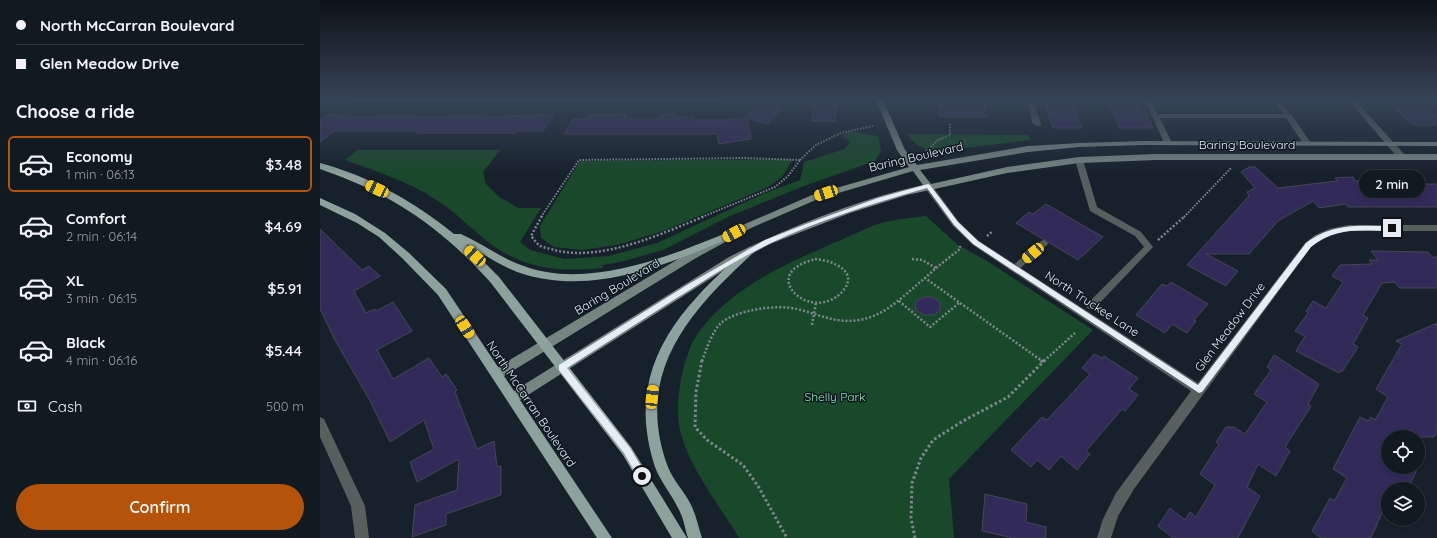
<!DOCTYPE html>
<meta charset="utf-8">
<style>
:root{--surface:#111921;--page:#1e262e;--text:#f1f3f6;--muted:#9ca0a5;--line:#30383f;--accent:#b45309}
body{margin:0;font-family:Quicksand,sans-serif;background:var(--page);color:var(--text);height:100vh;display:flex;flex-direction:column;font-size:15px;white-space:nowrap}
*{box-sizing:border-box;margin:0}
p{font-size:13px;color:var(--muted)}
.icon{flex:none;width:22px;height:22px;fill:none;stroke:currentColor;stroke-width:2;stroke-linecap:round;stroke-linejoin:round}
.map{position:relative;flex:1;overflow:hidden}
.sheet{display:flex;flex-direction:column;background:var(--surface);width:320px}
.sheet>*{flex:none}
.hud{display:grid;align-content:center;height:88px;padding:0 16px;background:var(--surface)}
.buttons{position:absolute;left:1061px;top:430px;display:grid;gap:8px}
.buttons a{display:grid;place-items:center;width:44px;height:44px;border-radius:50%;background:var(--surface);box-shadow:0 2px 6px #0003,0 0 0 1px var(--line);font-size:20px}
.end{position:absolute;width:18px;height:18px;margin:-9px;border:5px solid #e6edf4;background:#111;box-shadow:0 0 0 2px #111}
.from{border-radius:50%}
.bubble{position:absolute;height:28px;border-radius:14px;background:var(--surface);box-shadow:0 2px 6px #0003,0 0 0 1px var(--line);font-size:13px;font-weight:600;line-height:28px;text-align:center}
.car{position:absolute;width:12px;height:24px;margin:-12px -6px;border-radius:5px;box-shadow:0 0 3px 1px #0007;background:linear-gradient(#f5c518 24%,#345 0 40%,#f5c518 0 76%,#345 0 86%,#f5c518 0)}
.hud b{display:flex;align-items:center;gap:14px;height:38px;font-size:15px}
.hud b+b{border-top:1px solid var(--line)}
.hud i{width:10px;height:10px;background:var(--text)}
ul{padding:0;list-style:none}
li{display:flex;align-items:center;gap:12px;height:56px;margin:0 8px 6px;padding:0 8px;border:2px solid transparent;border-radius:6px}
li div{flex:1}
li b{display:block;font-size:15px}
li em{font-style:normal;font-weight:600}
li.selected{border-color:var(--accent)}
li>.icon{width:36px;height:36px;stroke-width:1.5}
h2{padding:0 16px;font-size:18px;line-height:48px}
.pay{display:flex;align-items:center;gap:10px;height:44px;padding:0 16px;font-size:15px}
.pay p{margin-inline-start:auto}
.button{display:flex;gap:8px;margin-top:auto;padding:8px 16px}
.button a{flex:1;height:46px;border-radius:24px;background:var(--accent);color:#fff;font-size:16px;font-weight:600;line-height:46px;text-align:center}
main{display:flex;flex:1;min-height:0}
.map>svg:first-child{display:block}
.green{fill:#19492a}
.building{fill:#322b5a;stroke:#474655}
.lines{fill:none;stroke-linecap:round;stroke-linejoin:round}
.path-far2{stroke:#7e8790;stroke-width:2;stroke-dasharray:1.5 1.5;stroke-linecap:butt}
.path-far1{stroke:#7e8790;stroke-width:2.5;stroke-dasharray:2 2;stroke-linecap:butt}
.path{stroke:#7e8790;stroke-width:3;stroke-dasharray:2.5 2.5;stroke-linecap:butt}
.lane{fill:#57605f;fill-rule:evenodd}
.street{fill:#57605f;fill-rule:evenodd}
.secondary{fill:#768582;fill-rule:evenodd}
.primary{fill:#8ea19d;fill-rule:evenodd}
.route{fill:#e6edf4}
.labels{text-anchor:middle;stroke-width:3;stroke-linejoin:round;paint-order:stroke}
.street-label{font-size:12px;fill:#e6edf4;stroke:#0e1822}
.park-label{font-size:12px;fill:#93e1a9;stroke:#0e1822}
</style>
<main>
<section class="sheet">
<div class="hud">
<b><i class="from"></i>North McCarran Boulevard</b>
<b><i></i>Glen Meadow Drive</b>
</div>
<h2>Choose a ride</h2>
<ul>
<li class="selected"><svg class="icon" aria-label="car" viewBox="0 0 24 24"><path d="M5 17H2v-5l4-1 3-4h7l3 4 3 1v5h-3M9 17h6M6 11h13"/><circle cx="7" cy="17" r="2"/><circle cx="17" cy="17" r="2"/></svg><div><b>Economy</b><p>1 min · 06:13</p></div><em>$3.48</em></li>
<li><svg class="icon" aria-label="car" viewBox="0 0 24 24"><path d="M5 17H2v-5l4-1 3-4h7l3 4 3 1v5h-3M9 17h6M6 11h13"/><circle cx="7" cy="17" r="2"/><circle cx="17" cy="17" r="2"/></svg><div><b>Comfort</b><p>2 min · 06:14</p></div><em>$4.69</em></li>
<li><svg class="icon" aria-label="car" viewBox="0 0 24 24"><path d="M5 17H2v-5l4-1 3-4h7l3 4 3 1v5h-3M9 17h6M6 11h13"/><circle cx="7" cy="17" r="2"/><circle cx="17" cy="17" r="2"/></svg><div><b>XL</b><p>3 min · 06:15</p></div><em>$5.91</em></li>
<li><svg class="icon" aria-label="car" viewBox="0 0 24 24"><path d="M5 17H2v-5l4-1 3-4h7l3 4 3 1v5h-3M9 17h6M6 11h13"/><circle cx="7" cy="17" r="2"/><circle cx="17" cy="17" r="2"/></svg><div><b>Black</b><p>4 min · 06:16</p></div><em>$5.44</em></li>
</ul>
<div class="pay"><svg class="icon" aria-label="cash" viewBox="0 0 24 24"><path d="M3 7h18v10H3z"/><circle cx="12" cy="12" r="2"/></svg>Cash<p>500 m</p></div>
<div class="button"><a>Confirm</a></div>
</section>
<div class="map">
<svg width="1117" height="538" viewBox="0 0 1117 538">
<rect width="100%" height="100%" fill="#17212c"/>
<!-- green -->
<path class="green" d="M529,131l29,5 3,15 -6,10 -71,25 -74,30 -67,34 -39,11 -21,4 -1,3c-42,4 -74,2 -110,-23 -20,-15 -36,-33 -57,-46 -28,-18 -59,-28 -90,-39l13,-10h142l-17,22 3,12 14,14 7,3 11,7h23l-21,34 10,8 34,9 45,-3 48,-13 106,-49 37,-14 4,-18 41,-13 5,-8 -9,-5z
M587,134l122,1 1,5 -90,11c-17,-2 -23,-3 -33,-17z
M473,159l-11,18 -14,10 -105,44 -46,14 -35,5 -28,-3 -13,-9 -1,-12 40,-65z
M606,216l32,29 29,16 106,69 -144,149 5,59h-215c-19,-32 -51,-72 -59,-108 -6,-28 3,-79 21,-101 34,-43 84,-65 133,-86 15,-6 29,-14 44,-19 16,-5 33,-6 48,-8z"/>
<!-- building -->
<path class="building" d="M618,100h46l3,17h-47z
M724,100h27l11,28h-29z
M788,100h27l7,13h4l7,15h-34z
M439,102l24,6 -15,16 -21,-6 4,21 -32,5 -2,-10h-153l9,-15h14l2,-4 37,-1 -2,4 35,1 2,-5h15l-2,3h20l-1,3h33l19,-3z
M494,103h23l-2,18h-23z
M1075,108h32l10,10v7h-25z
M9,114l28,3h19l3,-2h34l-2,2h34l2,-2h36l-2,2 73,-3 -11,17h-26l-1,2h-100l2,-2h-84l-14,11v-22z
M929,167h6l23,21 59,-7 -2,-3 18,-1 2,4h37l3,3h42v23h-89l-2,-3 -27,4 -6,-7 -35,20 -29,33h-43l32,17 -12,15 -39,-21 62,-69 -2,-4 8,-4 -14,-16z
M726,204l57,33 -25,23 -62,-37 13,-11 4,2z
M0,229l42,41 7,-4 11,10 -26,15 12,22 9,-4 1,2 17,-9 19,29 -35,19 16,29 36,-21 13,19 4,-3 11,16 -2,2 22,57 17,-8 3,26 4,-1v29l-55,19v11l-34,12 3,-32 42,-15 2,-31 -42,23 -7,-20 24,-13 -10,-29 -34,22 -21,-43 -33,-57 -16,-33z
M1051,251l57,1 4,5h5v31h-37l-6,-6 -12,1 -19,32 5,3 -15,26 5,3 -16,25 -2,-1 -1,2 -43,-22 9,-15 -10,-5 13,-18 -2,-2 7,-10 13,7 17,-26 -11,-6 8,-11 32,-1 -3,-4h9z
M851,282l37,22 -14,16 2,1 -9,12 -15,-9 -7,9 -29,-18 26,-31 5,2z
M603,297h9l8,5v8l-6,5h-10l-8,-5 -1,-8z
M1117,323v108l-3,6h-48l2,1v29h30l-10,22h-20v10l-17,39h-50l-9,-7 18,-33 4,3 13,-23 -14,-9 27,-52 8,4 3,-4 4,3 13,-23 -12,-8 26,-45 -6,-3z
M774,354l8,4 2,-2 34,22 -9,11 9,6 -13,16 -3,-2 -36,42 4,3 -13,16 -16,-14 -12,14 -12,-10 -6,7 -20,-17 31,-33 5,3 43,-46 -8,-6z
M954,355l45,29 -11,20 3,2 -3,5 -23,36 5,4 -14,25 -18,-12 -11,23 13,9 -22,42h-65l-15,-12 12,-18 15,12 5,-8 6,5 19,-32 -15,-11 19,-30 -3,-2 10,-15h8l11,7 22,-32 -13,-8 17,-24 -4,-3z
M665,494l42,10 -1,18 20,5v11h-33l-31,-7z"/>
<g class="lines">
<!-- path-far2 -->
<path class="path-far2" d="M606,151l12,-11 12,-5v-12
M480,160l16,-15 25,-12 32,-7
M221,217l38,-57 166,-2 55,2
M382,217l73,-30 13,-11 12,-16
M864,217l47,-49"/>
<!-- path-far1 -->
<path class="path-far1" d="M222,216l-11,20c3,3 5,7 8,9 4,3 10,3 15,5 48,12 107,-16 151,-34
M667,236l6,-5
M838,240l27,-24
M495,259c16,1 46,12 27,33 -28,29 -73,-8 -44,-26 4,-3 12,-5 17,-7z
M592,259l10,1 14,8 -11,10
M616,268l24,-19v-3
M579,301l31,26 29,-24
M492,325l4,-22
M382,361c3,-9 11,-31 19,-38 15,-13 56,-19 76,-14 21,5 39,15 62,11 27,-4 46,-26 66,-42l117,83
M724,361l31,-28"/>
<!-- path -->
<path class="path" d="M382,360l-6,32 -1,35 12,13 36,25 15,21 29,52
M723,362l2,-2
M595,538l-4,-20 1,-35 9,-25 12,-18 30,-19 45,-24 35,-35 -3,-2"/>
<!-- lane -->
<path class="lane" d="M707,100h6l8,24 -1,2h-3l-4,-2z
M825,100h6l7,14h125l-9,-14h6l10,14 2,1 1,2 18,26 -1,2h-6l-18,-27h-126l12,25 -1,2h-6z
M756,158h6l1,2 14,47 44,25 12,15 -59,62h-6l-2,-3 2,-3 56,-56 -9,-11 -45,-25 -15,-51z
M724,240l4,3 -1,2 -30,26h-6l-1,-2 1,-2 30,-26z"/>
<!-- street -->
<path class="street" d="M25,100h383l-4,2h-376z
M1028,100h7l50,55 1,2 -1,2h-6z
M608,183l3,1 28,38 20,19 219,142 107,-140 10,-8 14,-6 19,-4h89v6h-89c-15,3 -25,7 -37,16l-177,242 -16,27 -7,22h-14l6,-19 13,-26 75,-102 -218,-146 -20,-19 -28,-38 -1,-2 1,-2z
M0,417l4,2 41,87 4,32h-14l-4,-32 -31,-69z"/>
<!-- secondary -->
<path class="secondary" d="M556,100h7l22,50 12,15 111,-19 51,-3 63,-2 295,1v4l-295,-1 -63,2 -51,5 -108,18 11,14 76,-17 72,-10 77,-3h281v6h-281l-77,3 -72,10 -100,22 -57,18 -80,31 -35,19 -218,139 -4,1 -4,-1 -2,-4 2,-4 220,-137c58,-29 130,-58 194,-72l-10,-14 -95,28 -67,29 -55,30 -195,120 -4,1 -4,-1 -2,-4 2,-4 197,-118 55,-28 67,-29 97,-28 -12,-17z"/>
<!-- primary -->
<path class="primary" d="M0,163c49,13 95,39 134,71h7c20,9 40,24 60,31 66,26 149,-9 210,-34h6l2,2 -2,2c-68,29 -146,63 -220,37 -18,-7 -35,-19 -51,-28l33,33 132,170 56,91h-15l-49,-83 -132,-172c-51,-57 -99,-89 -171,-114z
M0,198l35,16 30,19 24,20 37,36 166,249h-15l-159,-243 -36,-37 -23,-21 -22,-14 -37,-18z
M430,247l3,2 2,2 -2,2c-64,59 -120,120 -85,214 5,13 16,24 22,36 6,11 8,23 12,35h-14c-3,-9 -4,-18 -8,-26 -7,-16 -19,-29 -25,-45 -32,-98 23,-158 92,-218z"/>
</g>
<!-- sky -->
<linearGradient id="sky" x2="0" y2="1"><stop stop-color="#0d1218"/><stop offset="0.57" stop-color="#364356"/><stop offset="1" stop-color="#364356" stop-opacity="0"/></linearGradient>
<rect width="1117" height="175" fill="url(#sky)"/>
<!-- route -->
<path class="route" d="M608,184l2,1 28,37 20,19 220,144 108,-142c27,-21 55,-17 86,-17l3,2 -3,3c-30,0 -56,-5 -81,16l-109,145 -3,1 -226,-149 -19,-19 -27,-37c-53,15 -108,32 -158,56 -34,16 -65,37 -97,57 -35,22 -70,45 -105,67l63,80 15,25 1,3 -1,3 -3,1 -3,-1 -15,-26 -65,-83v-5l128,-80 78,-45 41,-16 72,-26z"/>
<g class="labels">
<!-- street labels -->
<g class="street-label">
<text x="927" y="149">Baring Boulevard</text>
<text transform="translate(596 157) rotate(-13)" y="4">Baring Boulevard</text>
<text transform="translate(297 287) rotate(-31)" y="4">Baring Boulevard</text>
<text transform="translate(772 304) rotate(33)" y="4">North Truckee Lane</text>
<text transform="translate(910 327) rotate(-53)" y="4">Glen Meadow Drive</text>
<text transform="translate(211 404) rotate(56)" y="4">North McCarran Boulevard</text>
</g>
<!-- park labels -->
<g class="park-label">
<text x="515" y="401">Shelly Park</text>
</g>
</g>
</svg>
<div class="buttons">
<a><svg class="icon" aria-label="locate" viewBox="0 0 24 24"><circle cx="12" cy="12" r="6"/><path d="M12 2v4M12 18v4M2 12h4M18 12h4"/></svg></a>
<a><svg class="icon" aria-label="layers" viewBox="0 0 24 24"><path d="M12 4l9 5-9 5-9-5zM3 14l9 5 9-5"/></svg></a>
</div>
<i class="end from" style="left:322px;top:476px"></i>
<i class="end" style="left:1072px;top:228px"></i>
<div class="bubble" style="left:1039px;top:170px;width:66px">2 min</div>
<i class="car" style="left:57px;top:189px;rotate:295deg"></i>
<i class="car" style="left:506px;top:193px;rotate:252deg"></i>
<i class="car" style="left:414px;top:233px;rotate:242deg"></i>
<i class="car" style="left:713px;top:253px;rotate:229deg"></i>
<i class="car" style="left:155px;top:256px;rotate:312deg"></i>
<i class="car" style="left:145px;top:327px;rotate:147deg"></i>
<i class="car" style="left:332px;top:397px;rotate:6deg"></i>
</div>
</main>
